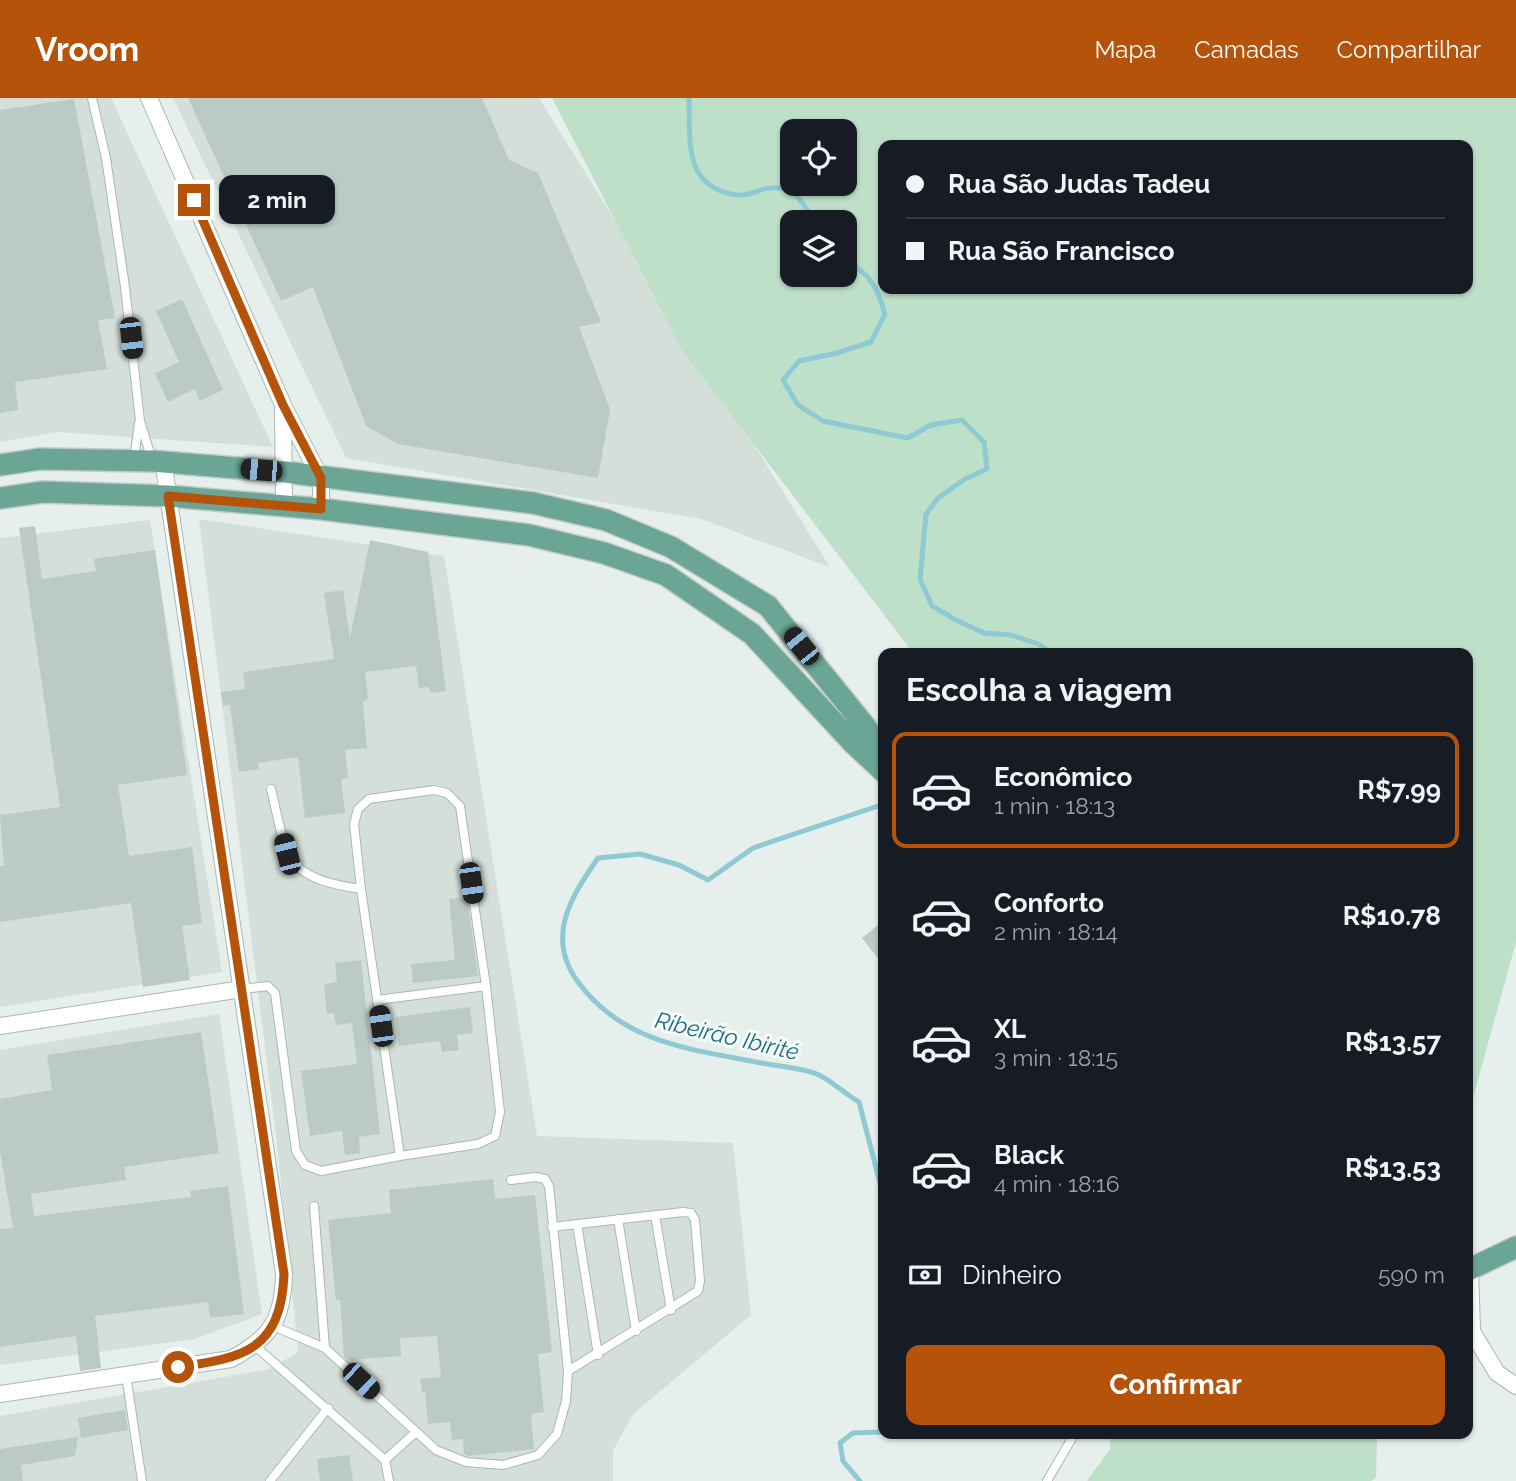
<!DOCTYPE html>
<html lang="pt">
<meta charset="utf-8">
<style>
:root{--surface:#171b24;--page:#242831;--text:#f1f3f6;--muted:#9ea1a6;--line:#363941;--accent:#b45309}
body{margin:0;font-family:Raleway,sans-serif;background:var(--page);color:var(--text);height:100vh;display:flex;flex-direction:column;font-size:26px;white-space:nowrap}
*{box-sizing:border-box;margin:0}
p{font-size:23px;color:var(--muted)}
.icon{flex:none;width:38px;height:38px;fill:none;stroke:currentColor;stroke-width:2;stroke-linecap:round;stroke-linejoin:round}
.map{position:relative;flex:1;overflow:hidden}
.panel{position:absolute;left:878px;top:550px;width:595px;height:791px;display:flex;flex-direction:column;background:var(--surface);border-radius:14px;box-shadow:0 2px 5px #0004}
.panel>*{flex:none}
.banner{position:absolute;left:878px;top:42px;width:595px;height:154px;border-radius:14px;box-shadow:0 2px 5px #0004;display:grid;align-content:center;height:154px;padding:0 28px;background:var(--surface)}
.buttons{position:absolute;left:780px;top:21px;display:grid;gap:14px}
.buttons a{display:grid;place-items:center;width:77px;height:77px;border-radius:14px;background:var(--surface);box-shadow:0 2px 5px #0004;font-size:35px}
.end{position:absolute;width:32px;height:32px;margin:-16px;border:9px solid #b45309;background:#fff;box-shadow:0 0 0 4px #fff}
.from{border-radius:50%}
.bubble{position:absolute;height:49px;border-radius:14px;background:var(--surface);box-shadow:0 2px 5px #0004;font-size:23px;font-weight:700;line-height:49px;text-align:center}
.car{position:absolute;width:21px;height:42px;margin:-21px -10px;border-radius:9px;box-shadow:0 0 5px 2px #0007;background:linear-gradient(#222 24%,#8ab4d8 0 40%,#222 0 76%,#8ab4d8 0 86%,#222 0)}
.banner b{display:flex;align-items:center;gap:24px;height:66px;font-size:26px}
.banner b+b{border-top:2px solid var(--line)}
.banner i{width:18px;height:18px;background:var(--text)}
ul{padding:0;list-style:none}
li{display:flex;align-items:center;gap:21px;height:116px;margin:0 14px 10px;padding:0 14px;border:4px solid transparent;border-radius:14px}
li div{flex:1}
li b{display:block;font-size:26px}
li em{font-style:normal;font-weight:700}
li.active{border-color:var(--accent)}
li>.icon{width:63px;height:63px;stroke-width:1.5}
h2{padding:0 28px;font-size:32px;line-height:84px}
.pay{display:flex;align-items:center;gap:18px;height:77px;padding:0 28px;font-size:26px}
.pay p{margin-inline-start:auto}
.primary-button{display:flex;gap:14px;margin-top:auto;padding:14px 28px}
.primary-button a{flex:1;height:80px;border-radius:14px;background:var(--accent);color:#fff;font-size:28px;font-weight:700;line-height:80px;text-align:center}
header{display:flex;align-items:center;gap:42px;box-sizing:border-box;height:98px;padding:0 35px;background:var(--accent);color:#fff}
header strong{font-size:33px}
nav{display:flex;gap:38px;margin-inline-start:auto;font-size:24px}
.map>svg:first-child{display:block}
.built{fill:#d4dfda}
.green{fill:#bfe0c8;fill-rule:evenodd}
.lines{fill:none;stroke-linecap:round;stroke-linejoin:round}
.stream{stroke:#8ec9d4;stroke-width:5}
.building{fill:#bbcac4}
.service-casing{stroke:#a8b8b2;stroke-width:10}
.minor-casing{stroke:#a8b8b2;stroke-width:18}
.primary-casing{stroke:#c2cac8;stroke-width:24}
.service{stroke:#fff;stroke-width:8}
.minor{stroke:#fff;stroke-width:16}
.primary{stroke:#6aa596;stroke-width:21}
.route{stroke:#b45309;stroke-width:9}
.labels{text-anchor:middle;stroke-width:6;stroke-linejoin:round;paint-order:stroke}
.water-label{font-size:23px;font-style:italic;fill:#1c6f80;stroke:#f7fbf9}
</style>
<header>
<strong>Vroom</strong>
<nav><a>Mapa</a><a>Camadas</a><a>Compartilhar</a></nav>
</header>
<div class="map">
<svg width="1516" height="1383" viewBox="0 0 1516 1383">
<rect width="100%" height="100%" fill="#e6efeb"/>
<!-- built -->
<path class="built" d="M0,0h111l162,349 -216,-15 -57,10z
M173,0h366l291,469 -129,-48 -355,-61z
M199,421l245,37 93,580 196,7 18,172 -118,99 -20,37v30h-613v-65l270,-47 28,-17 -22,-217z
M150,422l72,452 -222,35v-469z
M219,916l43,300 -67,25 -195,26v-315z"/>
<!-- green -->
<path class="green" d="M552,0h964v844l-48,174v-463h-555l-231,-303zM793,33h52v53h-52zM884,47h584v144h-584zM793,124h52v53h-52z
M1110,1335h267l-1,45 -5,3h-284l23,-32z"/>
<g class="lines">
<!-- stream -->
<path class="stream" d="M689,0c1,42 -6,91 49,97 11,1 22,-6 32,-7 7,-1 15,1 22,1l24,33
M845,163c26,13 32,26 40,53l-14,28 -34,11 -38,8 -16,19 15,25 25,16 85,17 23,-13 31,-5 22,22 3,27 -22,10 -27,19 -12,16 -6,65 12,27 24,14 28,13 27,2 27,9 14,9
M884,706l-131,44 -45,32 -29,-15 -39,-11 -42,4c-27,39 -53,79 -20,124 46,63 118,68 189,82 16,3 37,4 52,11 14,7 26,19 40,27l21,81 4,5
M860,1383l-17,-20 -3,-18 13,-10 31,-1"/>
</g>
<!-- building -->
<path class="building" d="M188,0h294l27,62 29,13 63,149 -22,5 31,83 -12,68 -200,-34 -32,-18 -53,-139 -32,14z
M74,1l41,219 -17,2 9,49 -92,13 3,28 -18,3v-303z
M182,201l41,91 -23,11 -5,-12 -27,13 -13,-29 24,-11 -23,-51z
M35,428l7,53 54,-8 -2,-12 61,-9 32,225 -69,10 11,71 63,-9 10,76 -20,3 8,54 -47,7 -12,-84 -131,19v-56h4l-4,-51 60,-8 -41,-279z
M370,442l58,12 18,139 -15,2 -3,-6 -9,1 -3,-22 -51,6 3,26 -5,4 4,46 -22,2 3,27 -7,3 4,33 -40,5 -7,-61 -40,6 1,6 -20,3 -9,-67 -7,1 -2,-14 24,-3 -2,-17 91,-13 -10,-66 19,-3 7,48z
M467,799l11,79 -65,7 -2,-19 44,-4 -6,-61z
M884,822v46l-22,-28z
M361,862l19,174 -21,3 1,16 -15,2 -3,-24 -32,5 -9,-65 56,-7 -5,-41 -16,2 -2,-12 -7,1 -3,-30 13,-2 -2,-19z
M470,909l3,26 -16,2 2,15 -17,2 -2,-11 -41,5 -4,-29z
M201,934l18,121 -95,14 2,13 -95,14 3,22 157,-19 -1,-6 38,-5 16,128 -34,4 -2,-16 -113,14 6,52 -21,3 -4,-35 -76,11v-118l13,-1 -13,-77v-52l52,-9 -5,-35z
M493,1081l2,20 40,-4 17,157 -14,2 6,58 -13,2 3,35 -66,7 -4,-2 -1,-15 -11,1 -2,-18 -22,2 -3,-32h-3l-2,-13 21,-2 -4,-41 -37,2 1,18 -53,4 -4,-3 -4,-58 -4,1 -8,-80 63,-7 -2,-23z
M125,1312l3,20 -47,8 -3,-20z
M78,1339l-3,19 -54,9 2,16h-23v-32z
M349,1357l4,26h-33l-3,-22z"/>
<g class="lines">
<defs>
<path id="service" d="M92,0l14,60 19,129 15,134 12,39
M134,361l5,-36
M361,791l-7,-65 4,-15 11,-10 65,-9 13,3 13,13 26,180 14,126 -5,24 -17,8 -78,12
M242,891l26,-3 7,7 21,158 9,14 16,6 79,-15 -39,-267c-79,-12 -73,-30 -90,-100
M377,902l109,-14
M314,1108l11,142
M655,1117l16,95
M618,1121l18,112
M577,1126l21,131
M552,1129l131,-15 8,1 4,7 5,61 -2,10 -130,80
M273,1228l52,22 111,102 30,12 37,3 35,-10 19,-21 9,-33 2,-30 -19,-185 -4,-7 -9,-2 -25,3
M255,1248l130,114 31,-28
M126,1277l16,106
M385,1362l4,21
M270,1383l58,-73
M1047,1383l28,-48"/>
<path id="minor" d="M149,0l134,307 38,74v30
M283,312l1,96
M0,928l242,-37
M1470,1172l2,59
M1468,1227l29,48 19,13
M0,1296l231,-35c40,-21 52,-40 53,-85l-121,-813"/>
<path id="primary" d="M0,367l40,-6 112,2 133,11 248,31 73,17 65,27 97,59 97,120 19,28
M0,400l43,-6 125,4 153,13 208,26 75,18 62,22 86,59 102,110 30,28
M1468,1172l48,-23"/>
</defs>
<!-- service casing -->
<use href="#service" class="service-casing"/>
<!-- minor casing -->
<use href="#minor" class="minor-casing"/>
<!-- primary casing -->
<use href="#primary" class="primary-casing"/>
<!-- service -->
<use href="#service" class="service"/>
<!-- minor -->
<use href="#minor" class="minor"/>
<!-- primary -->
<use href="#primary" class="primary"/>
</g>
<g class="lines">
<!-- route -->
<path class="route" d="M178,1269c66,-9 103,-17 106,-93l-116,-778 153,13v-31l-38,-73 -89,-205"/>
</g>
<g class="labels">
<!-- water labels -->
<g class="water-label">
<text transform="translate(727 938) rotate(13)" y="8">Ribeirão Ibirité</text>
</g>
</g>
</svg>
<div class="buttons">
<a><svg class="icon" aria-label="locate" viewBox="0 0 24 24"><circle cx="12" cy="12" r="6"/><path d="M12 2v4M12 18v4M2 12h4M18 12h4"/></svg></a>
<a><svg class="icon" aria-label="layers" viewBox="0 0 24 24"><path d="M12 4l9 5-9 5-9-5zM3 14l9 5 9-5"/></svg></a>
</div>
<i class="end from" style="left:178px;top:1269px"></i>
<i class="end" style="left:194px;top:102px"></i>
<div class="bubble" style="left:219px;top:77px;width:116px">2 min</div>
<i class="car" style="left:131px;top:240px;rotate:174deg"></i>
<i class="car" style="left:261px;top:372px;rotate:275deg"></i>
<i class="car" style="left:801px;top:548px;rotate:321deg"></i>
<i class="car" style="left:287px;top:756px;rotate:346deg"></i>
<i class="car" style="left:471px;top:785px;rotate:172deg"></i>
<i class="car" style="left:381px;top:928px;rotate:352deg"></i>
<i class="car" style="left:361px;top:1283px;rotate:133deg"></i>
<div class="banner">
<b><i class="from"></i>Rua São Judas Tadeu</b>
<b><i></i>Rua São Francisco</b>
</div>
<section class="panel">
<h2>Escolha a viagem</h2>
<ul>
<li class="active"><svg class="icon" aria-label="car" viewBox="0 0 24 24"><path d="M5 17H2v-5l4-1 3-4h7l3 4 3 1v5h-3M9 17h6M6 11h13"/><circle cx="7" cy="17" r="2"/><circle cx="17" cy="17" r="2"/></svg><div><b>Econômico</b><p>1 min · 18:13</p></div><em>R$7.99</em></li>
<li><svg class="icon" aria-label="car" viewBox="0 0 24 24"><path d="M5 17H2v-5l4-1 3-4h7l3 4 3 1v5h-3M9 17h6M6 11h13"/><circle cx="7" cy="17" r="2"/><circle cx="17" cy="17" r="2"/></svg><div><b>Conforto</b><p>2 min · 18:14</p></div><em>R$10.78</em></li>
<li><svg class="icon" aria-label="car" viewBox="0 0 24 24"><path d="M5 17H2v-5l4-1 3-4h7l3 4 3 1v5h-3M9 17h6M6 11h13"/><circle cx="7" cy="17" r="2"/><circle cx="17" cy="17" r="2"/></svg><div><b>XL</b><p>3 min · 18:15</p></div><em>R$13.57</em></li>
<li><svg class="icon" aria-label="car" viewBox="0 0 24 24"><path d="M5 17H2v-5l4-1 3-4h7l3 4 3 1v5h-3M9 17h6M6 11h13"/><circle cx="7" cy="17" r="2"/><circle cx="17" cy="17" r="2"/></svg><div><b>Black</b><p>4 min · 18:16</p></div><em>R$13.53</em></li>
</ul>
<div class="pay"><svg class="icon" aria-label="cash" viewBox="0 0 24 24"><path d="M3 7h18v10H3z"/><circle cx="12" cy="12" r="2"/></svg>Dinheiro<p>590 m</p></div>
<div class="primary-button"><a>Confirmar</a></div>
</section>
</div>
